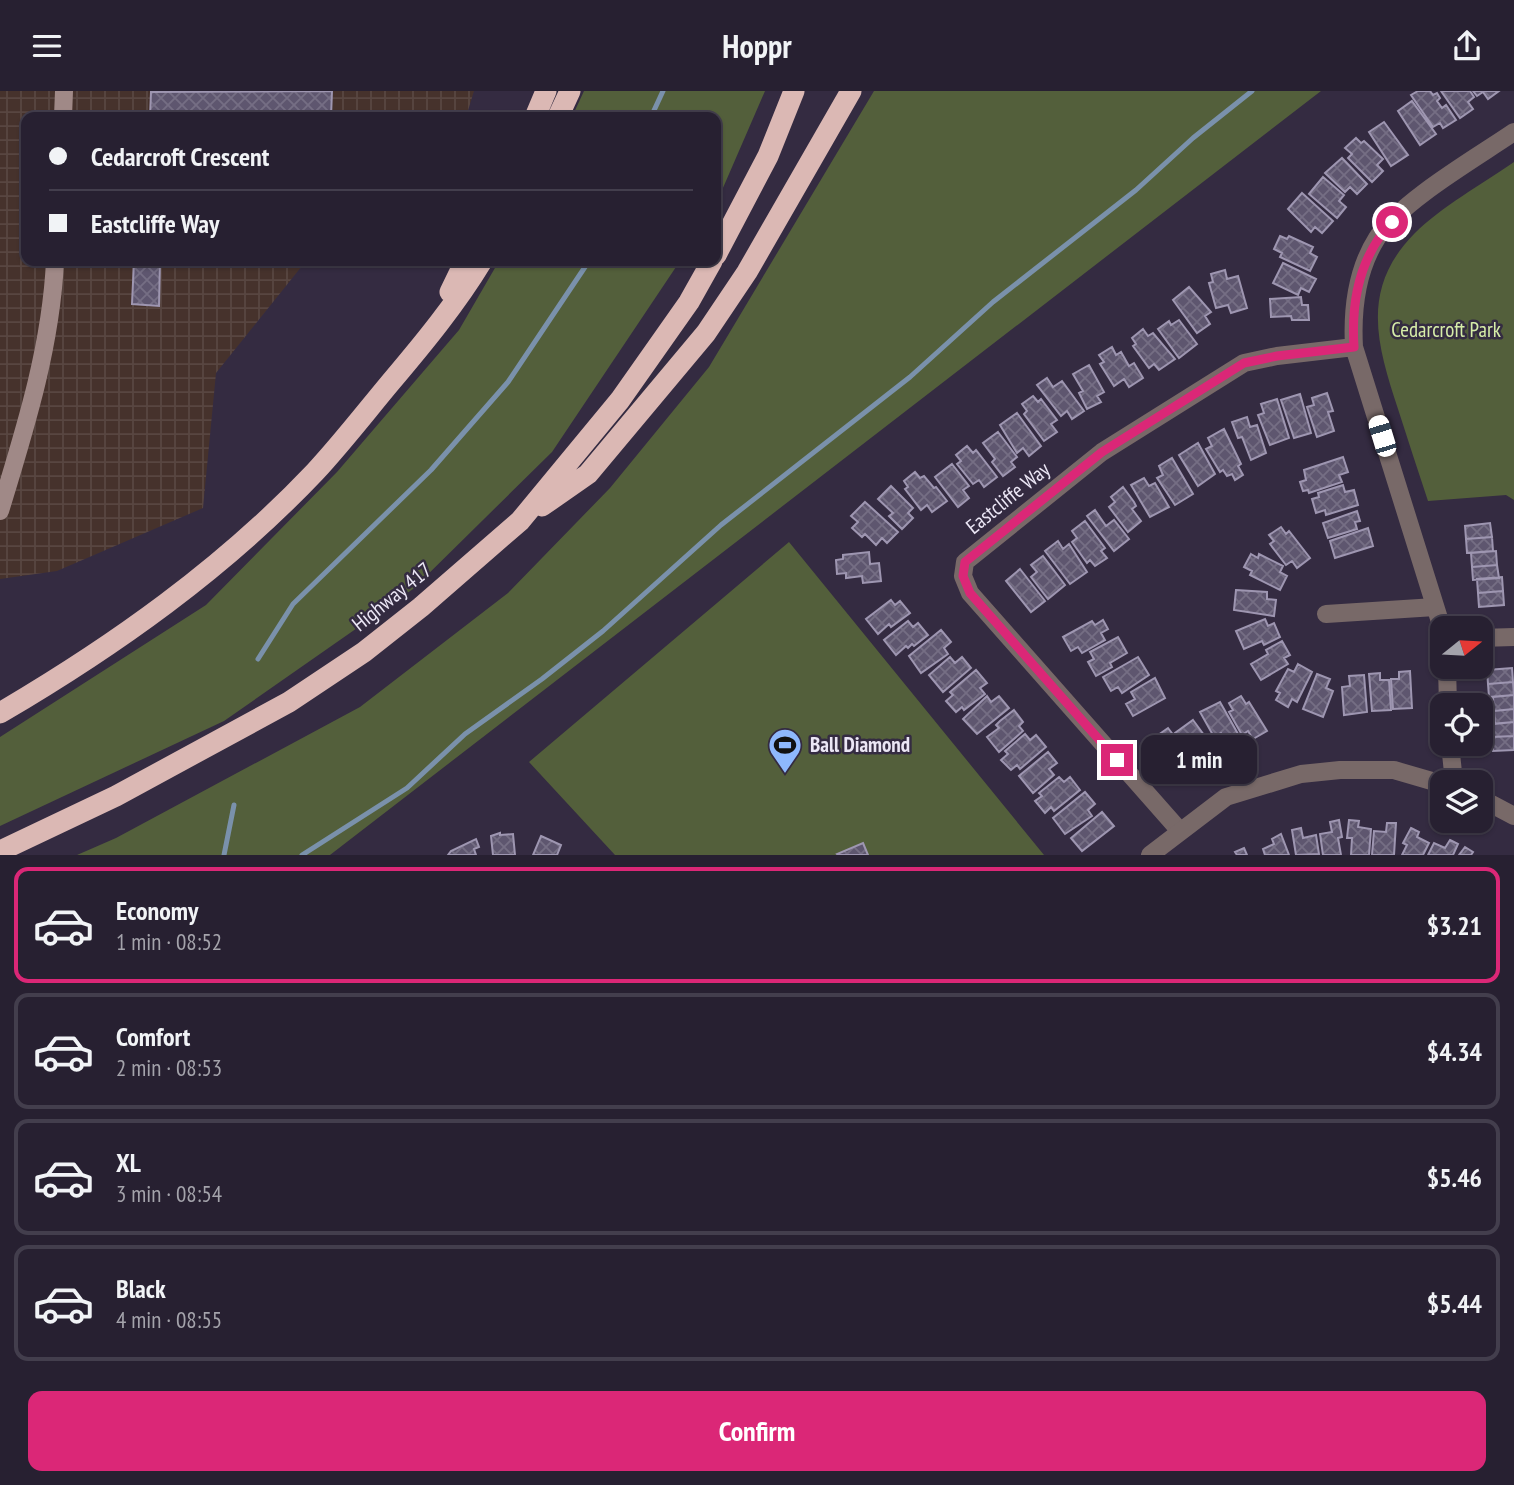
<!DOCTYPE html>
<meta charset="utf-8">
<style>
:root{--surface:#272031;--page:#2f2839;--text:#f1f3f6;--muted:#a4a3ab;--line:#433e4d;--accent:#db2777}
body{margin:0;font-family:"PT Sans Narrow",sans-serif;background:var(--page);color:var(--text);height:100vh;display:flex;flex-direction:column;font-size:26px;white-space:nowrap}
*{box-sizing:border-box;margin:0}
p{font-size:23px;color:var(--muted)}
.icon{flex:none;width:38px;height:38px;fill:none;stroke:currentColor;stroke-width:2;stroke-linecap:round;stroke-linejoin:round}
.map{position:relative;height:764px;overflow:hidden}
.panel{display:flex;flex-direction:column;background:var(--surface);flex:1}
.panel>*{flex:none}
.guide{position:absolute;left:21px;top:21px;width:700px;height:154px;border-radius:14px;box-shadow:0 2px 5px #0004,0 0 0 2px var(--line);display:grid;align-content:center;height:154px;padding:0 28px;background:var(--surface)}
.needle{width:46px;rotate:72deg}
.buttons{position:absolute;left:1430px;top:525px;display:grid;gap:14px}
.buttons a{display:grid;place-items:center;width:63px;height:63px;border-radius:14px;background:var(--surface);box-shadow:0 2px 5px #0004,0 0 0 2px var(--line);font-size:35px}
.end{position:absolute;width:32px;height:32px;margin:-16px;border:9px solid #db2777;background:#fff;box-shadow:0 0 0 4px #fff}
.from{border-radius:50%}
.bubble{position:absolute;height:49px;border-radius:14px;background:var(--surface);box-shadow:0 2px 5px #0004,0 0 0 2px var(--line);font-size:23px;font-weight:700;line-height:49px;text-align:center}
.car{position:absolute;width:21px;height:42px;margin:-21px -10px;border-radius:9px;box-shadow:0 0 5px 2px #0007;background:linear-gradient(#fff 24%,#345 0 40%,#fff 0 76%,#345 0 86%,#fff 0)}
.guide b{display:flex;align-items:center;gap:24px;height:66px;font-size:26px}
.guide b+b{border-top:2px solid var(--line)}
.guide i{width:18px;height:18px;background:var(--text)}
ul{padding:12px 0 0;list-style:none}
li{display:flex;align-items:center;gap:21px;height:116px;margin:0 14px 10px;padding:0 14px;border:4px solid var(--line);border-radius:14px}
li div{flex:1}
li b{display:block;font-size:26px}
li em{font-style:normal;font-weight:700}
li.current{border-color:var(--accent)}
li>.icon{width:63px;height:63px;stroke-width:1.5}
.button{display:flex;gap:14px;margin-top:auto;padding:14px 28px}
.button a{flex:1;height:80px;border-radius:14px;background:var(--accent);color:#fff;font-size:28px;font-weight:700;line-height:80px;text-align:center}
header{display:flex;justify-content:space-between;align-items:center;height:91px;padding:0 28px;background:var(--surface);font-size:32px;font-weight:700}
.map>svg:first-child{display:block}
.industrial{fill:url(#industrial-grid)}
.green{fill:#535f3b}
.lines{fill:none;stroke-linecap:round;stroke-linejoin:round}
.stream{stroke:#7a91ab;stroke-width:5}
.building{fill:url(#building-cross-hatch);stroke:#9e96b1;stroke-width:2}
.minor{stroke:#786968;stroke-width:18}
.tertiary{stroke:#786968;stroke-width:18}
.secondary{stroke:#a08987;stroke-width:18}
.motorway{stroke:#dbb8b4;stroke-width:21}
.route{stroke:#db2777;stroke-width:9}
.labels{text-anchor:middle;stroke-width:5;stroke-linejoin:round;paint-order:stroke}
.park-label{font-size:21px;fill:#d6eda8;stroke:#342b41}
.street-label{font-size:21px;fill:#ebe6f5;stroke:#342b41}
.poi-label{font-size:21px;font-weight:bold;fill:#ebe6f5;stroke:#342b41;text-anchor:start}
</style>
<header><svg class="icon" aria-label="menu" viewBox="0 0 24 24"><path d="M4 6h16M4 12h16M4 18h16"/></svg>Hoppr<svg class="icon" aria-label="share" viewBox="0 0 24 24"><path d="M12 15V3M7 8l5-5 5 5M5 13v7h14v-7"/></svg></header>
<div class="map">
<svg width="1514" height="764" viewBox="0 0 1514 764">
<defs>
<pattern id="industrial-grid" width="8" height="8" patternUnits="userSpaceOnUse" patternTransform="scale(1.75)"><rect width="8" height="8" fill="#46322c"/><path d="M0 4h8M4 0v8" fill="none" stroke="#584641"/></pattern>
<pattern id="building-cross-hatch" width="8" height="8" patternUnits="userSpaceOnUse" patternTransform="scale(1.75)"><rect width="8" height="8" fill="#5e566f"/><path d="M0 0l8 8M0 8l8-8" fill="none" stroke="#756e84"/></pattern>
</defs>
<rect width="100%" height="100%" fill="#342b41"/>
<!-- industrial -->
<path class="industrial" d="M0,0h474l-8,26h-440v144h280l-90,112 -13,135 -146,63 -57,8z"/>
<!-- green -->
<path class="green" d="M584,0h181l-49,113v-87h-144z
M874,0h447l-991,764h-253l39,-17 244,-131 148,-114 102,-105 99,-121z
M1514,71v338l-8,-5 -78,6c-10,-30 -20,-61 -30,-92 -21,-64 -38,-120 16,-175 28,-28 67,-49 100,-72z
M499,170h181l-128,191 -139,137 -189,132 -224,105v-89l206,-132 131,-133 122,-142z
M789,451l255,313h-429l-86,-93z"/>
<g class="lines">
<!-- stream -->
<path class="stream" d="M651,26l12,-26
M258,568l35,-55 138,-134 77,-88 81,-121
M224,764l10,-50
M302,764l105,-67 58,-54 77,-55 61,-48 118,-106 189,-148 83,-75 143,-112 57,-52 59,-47"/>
</g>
<!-- building -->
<path class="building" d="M332,0l-1,26h-181l1,-25z
M1418,0h12l3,4 4,-2 3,5 -3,3 5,7 4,-3 10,15 -13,8 -3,-5 -7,4 -22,-32z
M1441,0h29l4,6 -6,5 5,7 -13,9z
M1473,0h26l-11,8 -5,-7 -6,4z
M1412,10l24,33 -16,11 -22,-34z
M1384,31l24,33 -17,11 -22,-34z
M1356,47l5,5 3,-2 19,18 -6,6 6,6 -11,11 -24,-24 4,-4 -7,-6z
M1342,67l25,26 -10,10 -7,-7 -5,5 -20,-19z
M1323,86l21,18 -5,6 7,6 -9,11 -28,-24z
M1302,102l31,28 -11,12 -7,-6 -4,5 -23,-23z
M1280,145l7,3 2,-3 24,11 -3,6 7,4 -7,14 -30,-14 2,-4 -8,-4z
M134,170h26l-1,45 -27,-2z
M1283,172l33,16 -7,13 -8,-4 -3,7 -25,-12z
M1225,179l2,9 11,-3 9,32 -16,5 -3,-8 -12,3 -7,-25 4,-1 -2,-8z
M1189,196l22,25 -6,4 5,8 -13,9 -24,-33z
M1301,206l1,8h6l1,15h-17l-1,-4 -20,1 -1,-18z
M1179,229l18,24 -18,14 -21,-29 11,-8 2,4z
M1143,238l5,7 5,-3 22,26 -16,11 -5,-6 -5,4 -16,-22 3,-2 -4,-6z
M1112,256l4,8 5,-3 8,14 5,-3 9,15 -14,9 -5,-8 -10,7 -14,-22 4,-2 -5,-7z
M1089,274l15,27 -7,4 4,6 -14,7 -8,-16 4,-2 -10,-17z
M1047,287l6,9 9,-6 22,30 -12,8 -5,-8 -6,5 -24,-31z
M1327,302l6,18 -5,1 6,19 -17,6 -10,-30 7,-2 -2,-7z
M1300,303l11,39 -17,5 -13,-38z
M1033,305l5,6 3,-3 16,21 -6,4 6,8 -13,9 -20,-27 3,-3 -5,-7z
M1277,308l12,39 -19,7 -12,-30 6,-2 -3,-9z
M1017,322l24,33 -12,10 -6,-8 -6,5 -17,-28z
M1247,326l3,10 7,-2 9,28 -15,7 -9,-23 -4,1 -6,-16z
M1224,338l17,35 -3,2 5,9 -8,5 -3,-6 -5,2 -4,-6 -3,2 -14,-23 6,-3 -4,-8z
M998,341l19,25 -6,5 4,5 -12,9 -11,-14 3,-3 -12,-16z
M1198,352l17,31 -17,12 -19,-31z
M967,355l6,7 3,-3 21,27 -13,10 -5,-7 -6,4 -16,-20 4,-3 -5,-6z
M1343,366l5,15 -9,3 3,7 -33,11 -1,-3 -5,1 -3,-9 6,-2 -2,-10z
M1172,367l21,36 -18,11 -18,-27 6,-3 -4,-9z
M952,373l17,22 -6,4 6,8 -11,9 -23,-30z
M915,381l5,6 4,-2 10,12 2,-1 11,14 -15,11 -5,-7 -6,5 -16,-21 3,-2 -4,-6z
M1144,387l5,8 6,-3 14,24 -19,10 -19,-32z
M1343,394l2,7 9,-2 4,15 -32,10 -1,-5 -9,3 -4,-14 7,-2 -1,-4z
M891,395l22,22 -5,5 5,5 -11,11 -13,-13 4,-3 -15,-14z
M1123,396l11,15 2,4 -4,3 9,12 -13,11 -19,-25 6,-5 -4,-5z
M865,411l33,30 -11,11 -5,-5 -6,7 -11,-11 -3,3 -10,-9 6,-6 -7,-6z
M1095,419l11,16 8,-6 15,19 -15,12 -27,-35z
M1357,420l3,10 -5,1 2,7 -29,9 -5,-15z
M1085,430l20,27 -4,3 6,7 -12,8 -5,-6 -3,3 -15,-21 5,-4 -5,-7z
M1490,432l2,14 -26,2 -1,-13z
M1281,436l5,7 3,-3 21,27 -13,10 -5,-7 -6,4 -16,-21 4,-3 -5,-6z
M1368,437l5,18 -38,12 -5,-17z
M1492,446l1,14 -26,2 -1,-14z
M1058,450l5,8 6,-5 18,28 -17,12 -25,-33z
M1496,460l1,14 -25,2 -1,-14z
M869,461l1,12 9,-1 2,18 -18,2 -1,-7 -16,2v-5l-9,1 -1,-14 7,-1v-4z
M1251,463l7,4 1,-4 24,12 -3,6 7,4 -7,14 -30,-15 2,-4 -8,-4z
M1043,465l22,29 -17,14 -17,-22 6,-5 -6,-7z
M1497,474l2,13 -26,2 -1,-13z
M1020,478l25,32 -14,11 -25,-31z
M1502,486l1,14 -25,2 -1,-14z
M1236,499l31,2v7l9,1 -2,16 -40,-6z
M1503,500l1,14 -25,2 -1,-14z
M891,509l4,5 5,-4 10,12 -19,14 -2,-3 -11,10 -12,-15z
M1265,528l3,7 6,-3 6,14 -16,8 -2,-4 -18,8 -8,-18z
M1103,529l5,9 -7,4 4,7 -23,13 -4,-6 -7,4 -8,-14 29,-16 3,4z
M908,530l5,6 5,-4 10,12 -14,11 -2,-2 -4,4 -2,-2 -10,9 -12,-15z
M941,539l10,12 -7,6 4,6 -27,19 -12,-17z
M1118,546l9,16 -17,10 2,4 -16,9 -8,-14 6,-3 -4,-7z
M1282,550l8,14 -6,3 4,6 -27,16 -10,-16 17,-10 -2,-4z
M950,566l5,6 7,-6 9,11 -28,24 -14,-17z
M1138,566l11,18 -27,18 -4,-6 -7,4 -8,-14z
M1298,573l14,8 -15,30 -5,-3 -4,8 -12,-7 4,-7 -4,-2 12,-22 6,3z
M1512,577l1,14 -25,2 -1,-14z
M976,579l11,13 -7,5 5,6 -21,16 -2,-3 -6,5 -10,-11 7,-6 -3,-3z
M1410,580l2,37 -19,1 -2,-30h8v-7z
M1380,582v7h9l2,30 -19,1 -3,-37z
M1317,583l13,5 -4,9 7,3 -10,26 -20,-8z
M1364,584l3,37 -23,3 -2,-28 8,-1 -1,-10z
M1155,587l10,20 -32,18 -7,-12 9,-5 -4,-7z
M1513,591l1,13 -25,2 -1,-13z
M1514,604v14l-20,2 -1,-14z
M987,605l4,6 8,-6 10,12 -32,26 -14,-15z
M1241,605l5,8 3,-2 18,29 -14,8 -5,-8 -6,4 -13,-23 4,-2 -4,-7z
M1220,611l18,32 -12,7 -5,-8 -7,4 -14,-25z
M1514,618v13l-19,2 -1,-13z
M1014,619l9,12 -4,4 4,5 -24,21 -12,-15 12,-9 -3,-3 4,-4z
M1193,629l22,30 -11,8 -6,-7 -6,4 -17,-22z
M1514,631v14l-22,1 -1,-13z
M1168,637l25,33 -13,9 -5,-7 -6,4 -18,-27z
M1025,643l5,6 6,-5 10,12 -26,22 -3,-4 -6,5 -10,-10 7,-6 -3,-3z
M1514,645v14l-21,1 -1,-14z
M1048,661l9,11 -8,6 5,6 -21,18 -14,-17z
M1059,686l5,5 6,-5 10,13 -26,21 -3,-4 -6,6 -10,-12 7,-5 -3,-3z
M1085,701l10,12 -7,6 4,6 -27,18 -12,-16z
M1102,721l12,14 -32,25 -11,-13z
M1339,729l3,17 -4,1 3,17h-18l-3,-21 12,-2 -2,-10z
M1349,729l10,1 -1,6 13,2 -2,26h-18l1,-17h-5z
M1387,732h9l-2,32h-22l2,-24 12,1z
M1301,737l2,10 13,-3 3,19 -23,1 -4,-25z
M1411,737l8,4 -2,5 12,6 -6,12h-21l5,-10 -4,-2z
M500,742v2l13,-1 2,21h-22l-2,-19z
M1281,743l8,21h-24l-2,-6 11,-5 -2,-5z
M541,745l20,9 -4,10h-24z
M476,748l3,8 -5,2 2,6h-28l3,-4z
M1450,749l8,4 -5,11h-25l6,-12 11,5z
M863,752l5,12h-30l-1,-1z
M1465,756l8,5 -2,3h-12z
M1244,757l3,7h-10l-2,-3z"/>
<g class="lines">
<!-- minor -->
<path class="minor" d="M1326,523l109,-7
M1442,537l-88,-281c-2,-37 2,-76 23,-109 24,-37 99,-80 137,-106
M1480,547l34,-1
M1447,576l1,38
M1450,653l4,38
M1180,740l-210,-238 -7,-17 2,-14 137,-110 142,-89 33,-7 77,-9"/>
<!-- tertiary -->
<path class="tertiary" d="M1480,707l34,18
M1150,764l76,-58 75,-23 39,-4h54l48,14"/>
<!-- secondary -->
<path class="secondary" d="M63,26l1,-26
M0,420c25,-82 51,-164 55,-250"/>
<!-- motorway -->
<path class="motorway" d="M535,26l11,-26
M558,26l12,-26
M716,164l52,-99 26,-65
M450,201l15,-31
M542,415l46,-32 118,-141 41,-61 104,-181
M0,622c114,-67 223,-144 315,-241 26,-28 50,-59 75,-89 33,-39 66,-79 92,-122
M0,760l116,-55 173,-94 75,-50 57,-45 99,-86 100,-121 69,-98 23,-41"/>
</g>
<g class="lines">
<!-- route -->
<path class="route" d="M1117,669l-147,-167 -7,-17 2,-14 137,-110 142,-89 33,-7 77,-9c-3,-46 5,-90 38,-125"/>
</g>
<!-- icons -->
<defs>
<symbol id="stadium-pin" viewBox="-11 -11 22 30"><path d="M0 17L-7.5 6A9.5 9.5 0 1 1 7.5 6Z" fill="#8eb8fd" stroke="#342b41"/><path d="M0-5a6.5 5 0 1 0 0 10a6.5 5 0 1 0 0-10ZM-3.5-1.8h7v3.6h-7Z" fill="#111"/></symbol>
</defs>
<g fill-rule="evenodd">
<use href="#stadium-pin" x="766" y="635" width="38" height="52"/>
</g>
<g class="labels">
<!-- park labels -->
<g class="park-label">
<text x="1446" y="246">Cedarcroft Park</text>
</g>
<!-- street labels -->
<g class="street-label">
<text transform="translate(1008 407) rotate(-39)" y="7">Eastcliffe Way</text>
<text transform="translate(392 506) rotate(-39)" y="7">Highway 417</text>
</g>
<!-- poi labels -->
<g class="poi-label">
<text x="810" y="661">Ball Diamond</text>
</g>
</g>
</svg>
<div class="buttons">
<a><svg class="needle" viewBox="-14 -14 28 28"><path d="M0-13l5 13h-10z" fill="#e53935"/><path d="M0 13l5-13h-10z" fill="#a4a3ab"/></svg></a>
<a><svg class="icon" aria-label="locate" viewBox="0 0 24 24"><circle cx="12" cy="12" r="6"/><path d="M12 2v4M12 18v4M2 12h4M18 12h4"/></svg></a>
<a><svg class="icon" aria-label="layers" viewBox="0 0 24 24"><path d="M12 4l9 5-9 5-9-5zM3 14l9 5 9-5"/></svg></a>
</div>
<i class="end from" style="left:1392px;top:131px"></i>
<i class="end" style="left:1117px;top:669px"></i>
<div class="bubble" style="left:1141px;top:644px;width:116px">1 min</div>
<i class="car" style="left:1382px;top:345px;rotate:343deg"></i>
<div class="guide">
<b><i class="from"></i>Cedarcroft Crescent</b>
<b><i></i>Eastcliffe Way</b>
</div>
</div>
<section class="panel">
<ul>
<li class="current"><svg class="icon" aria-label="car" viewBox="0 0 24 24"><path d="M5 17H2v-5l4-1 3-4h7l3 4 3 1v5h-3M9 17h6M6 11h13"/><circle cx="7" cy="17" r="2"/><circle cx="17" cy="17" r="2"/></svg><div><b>Economy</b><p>1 min · 08:52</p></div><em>$3.21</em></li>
<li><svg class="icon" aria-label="car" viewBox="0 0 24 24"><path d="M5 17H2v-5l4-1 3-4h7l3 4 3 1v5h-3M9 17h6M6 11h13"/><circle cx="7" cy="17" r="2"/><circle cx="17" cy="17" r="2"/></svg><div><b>Comfort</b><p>2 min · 08:53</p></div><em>$4.34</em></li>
<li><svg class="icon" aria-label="car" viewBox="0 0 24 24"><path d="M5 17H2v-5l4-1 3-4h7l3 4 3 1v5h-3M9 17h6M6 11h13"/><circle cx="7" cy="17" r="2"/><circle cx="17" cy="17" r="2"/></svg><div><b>XL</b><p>3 min · 08:54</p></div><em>$5.46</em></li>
<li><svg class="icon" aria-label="car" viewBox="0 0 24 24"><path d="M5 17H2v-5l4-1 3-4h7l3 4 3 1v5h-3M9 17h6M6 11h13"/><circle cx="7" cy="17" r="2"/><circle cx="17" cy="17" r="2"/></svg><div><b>Black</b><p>4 min · 08:55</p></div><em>$5.44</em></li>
</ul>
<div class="button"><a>Confirm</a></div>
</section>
